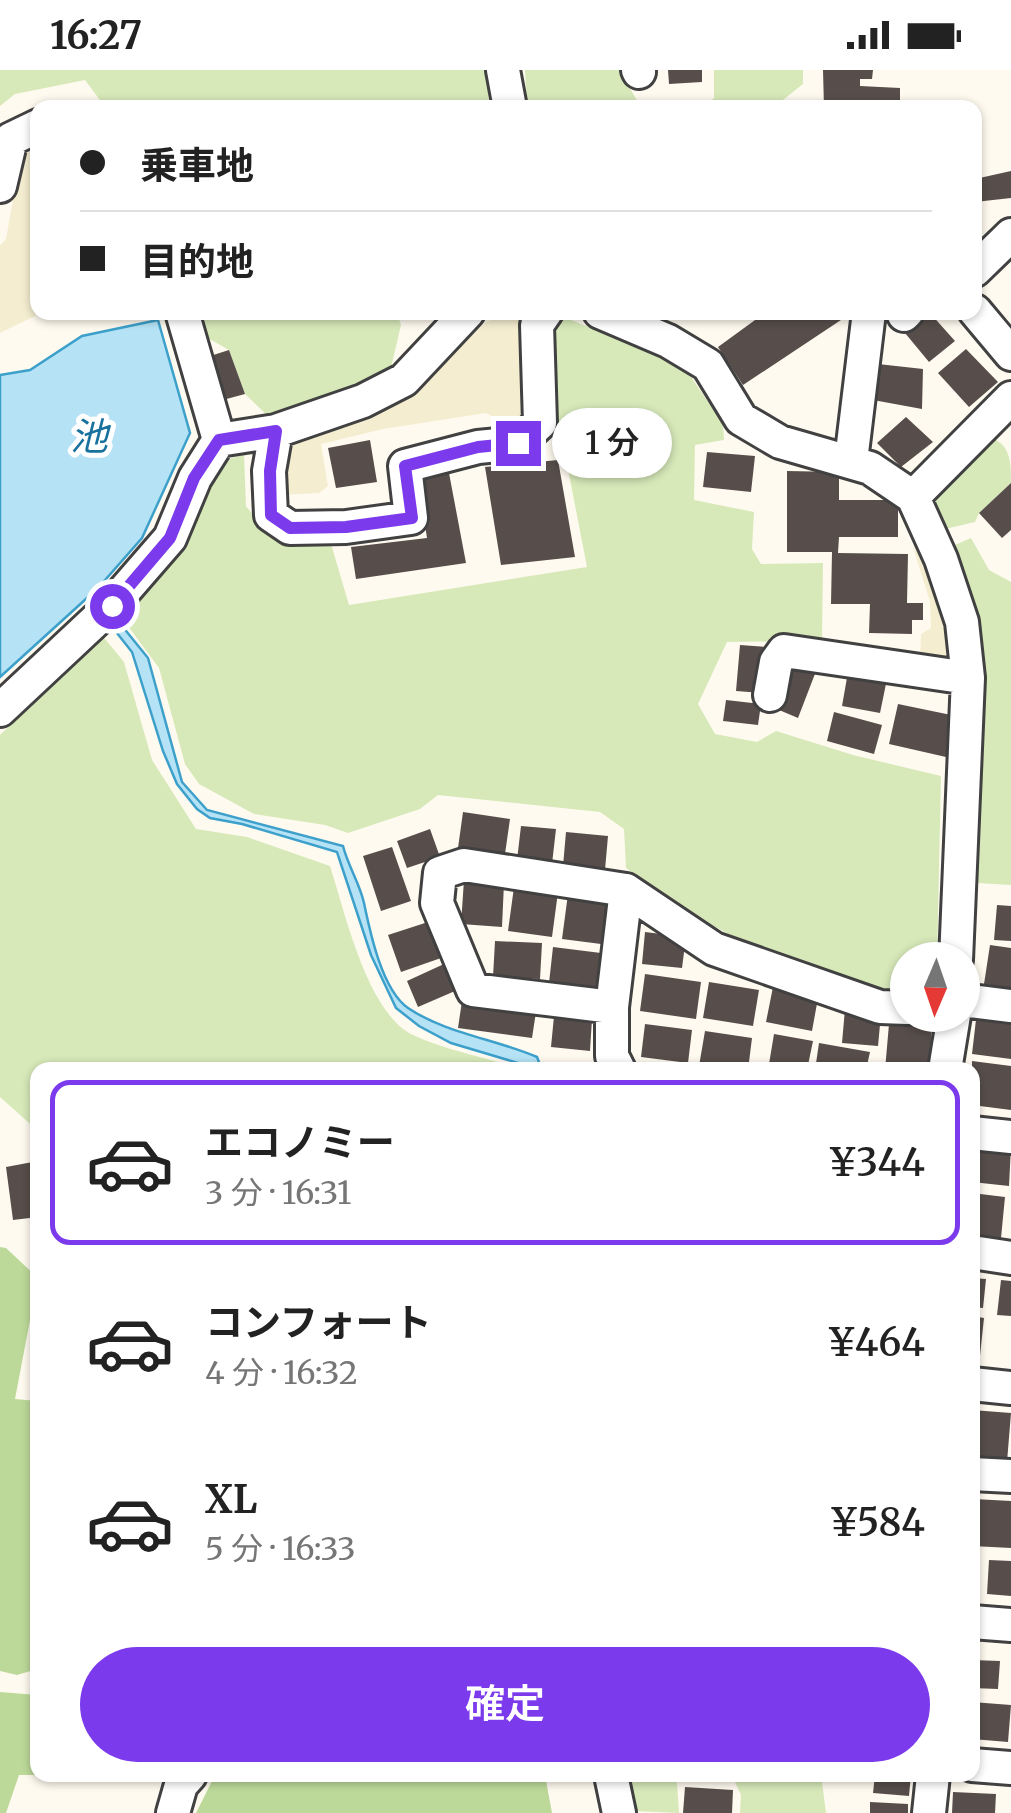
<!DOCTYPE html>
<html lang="ja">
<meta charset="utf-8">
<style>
:root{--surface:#fff;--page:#f6f6f6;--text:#222;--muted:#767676;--line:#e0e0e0;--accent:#7c3aed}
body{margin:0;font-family:Merriweather,"Noto Sans JP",serif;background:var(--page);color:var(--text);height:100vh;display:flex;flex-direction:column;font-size:38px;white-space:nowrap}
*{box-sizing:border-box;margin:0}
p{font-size:32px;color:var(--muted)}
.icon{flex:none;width:55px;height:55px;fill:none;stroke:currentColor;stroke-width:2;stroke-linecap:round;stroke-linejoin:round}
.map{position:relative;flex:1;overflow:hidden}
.drawer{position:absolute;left:30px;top:992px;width:950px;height:720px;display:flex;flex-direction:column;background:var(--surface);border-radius:20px;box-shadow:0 2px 8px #0004}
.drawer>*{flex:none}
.guide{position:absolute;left:30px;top:30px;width:952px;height:220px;border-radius:20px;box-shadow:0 2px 8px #0004;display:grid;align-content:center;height:220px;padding:0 50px;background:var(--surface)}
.needle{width:65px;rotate:182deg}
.fabs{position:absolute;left:890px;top:872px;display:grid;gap:20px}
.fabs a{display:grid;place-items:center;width:90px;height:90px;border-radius:50%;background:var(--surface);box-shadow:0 2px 8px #0004;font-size:50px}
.end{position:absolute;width:45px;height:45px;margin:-22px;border:12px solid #7c3aed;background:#fff;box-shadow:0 0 0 5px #fff}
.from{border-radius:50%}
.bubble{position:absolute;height:70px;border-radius:35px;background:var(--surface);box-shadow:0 2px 8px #0004;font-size:32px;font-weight:600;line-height:70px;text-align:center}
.guide b{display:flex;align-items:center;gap:35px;height:95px;font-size:38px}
.guide b+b{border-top:2px solid var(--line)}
.guide i{width:25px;height:25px;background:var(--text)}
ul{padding:18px 0 0;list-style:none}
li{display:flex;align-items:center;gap:30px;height:165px;margin:0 20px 15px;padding:0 30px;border:5px solid transparent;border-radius:20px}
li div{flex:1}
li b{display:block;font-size:38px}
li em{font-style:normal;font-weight:600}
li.selected{border-color:var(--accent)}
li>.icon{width:90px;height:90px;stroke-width:1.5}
.cta{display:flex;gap:20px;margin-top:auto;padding:20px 50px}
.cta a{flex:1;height:115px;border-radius:60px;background:var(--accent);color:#fff;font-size:40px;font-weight:600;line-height:115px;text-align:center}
.status{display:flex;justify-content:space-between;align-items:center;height:70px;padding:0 50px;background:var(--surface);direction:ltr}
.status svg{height:28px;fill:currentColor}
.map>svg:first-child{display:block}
.farmland{fill:#f4edd0}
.green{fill:#d7e9b9}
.forest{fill:#bcd999}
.water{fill:#b5e3f5;stroke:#3da0cb;stroke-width:2.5}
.building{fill:#574e4b}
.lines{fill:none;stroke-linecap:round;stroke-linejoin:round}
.minor-casing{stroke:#414141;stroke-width:38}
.minor{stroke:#fff;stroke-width:32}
.route{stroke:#7c3aed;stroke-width:12}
.labels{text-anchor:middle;stroke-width:10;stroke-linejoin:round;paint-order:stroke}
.water-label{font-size:38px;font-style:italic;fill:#19719e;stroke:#fff}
</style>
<div class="status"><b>16:27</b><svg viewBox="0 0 49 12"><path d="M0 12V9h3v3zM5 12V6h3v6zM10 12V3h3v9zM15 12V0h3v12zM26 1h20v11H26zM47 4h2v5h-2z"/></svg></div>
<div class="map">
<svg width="1011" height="1743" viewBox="0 0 1011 1743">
<rect width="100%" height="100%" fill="#fffaef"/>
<!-- farmland -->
<path class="farmland" d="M32,68h5l1,174 3,1 -41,20v-88l6,-6 14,-78z
M514,243h18l-3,101 -16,14 -27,-15 -103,16 -62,15 7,42 -9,7 -39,2 3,-42 16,-21 107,-36 80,-74z
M913,477l17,25 21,70 4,24 -35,-4 1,-28 10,-6 -1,-26z"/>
<!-- green -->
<path class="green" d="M0,0h487l2,37h-384l-20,-27 -70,14 -15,12z
M525,0h94l22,37h-114z
M714,0h89v14l-29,23h-71l11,-9z
M337,242l60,1 4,12 -11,47 -73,33 -48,12 -24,-23 -16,-44 -23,-13 -8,-24z
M561,246l122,49 40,59 1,16 -29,5 -1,55 60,12 -2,37 9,15 62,-1 -1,78 -95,1 -29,62 17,30 42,8 19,-11 77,24 88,21 -4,184h-29l-1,36c-100,-20 -201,-64 -281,-128l-2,-39 -24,-17 -162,-17 -18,14 -72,24 -23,-8 -71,-11 -55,-30 -14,-20 -26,-96 -40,-54 98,-152 27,-7 2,51 24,30 59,1 20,68 238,-38 -33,-170 -4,-51z
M990,367c21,8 21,25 21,46l-32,30 -4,9 -30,7 -18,-32z
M971,468l18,32 22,12v303l-33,-2 1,-222 -31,-113z
M101,564l23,28 28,98 44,69 51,8 83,29c15,46 37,147 83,169 34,16 74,22 110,35h-485l-1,60 -37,-33v-362z
M624,1705h47l6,8 2,30 -45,-2z
M688,1705h128l6,7 4,31h-86l1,-18 -6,-13z"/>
<!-- forest -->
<path class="forest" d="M0,1177l6,1 32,30 -23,121 22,2v268l-20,6 -17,-4z
M0,1622l37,3v80h-18l-13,38h-6z
M215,1705h330l7,38h-356z"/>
<!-- water -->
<path class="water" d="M158,250l32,113 -48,105 -44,50 -98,89v-302l30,-5 52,-34z
M114,546l34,42 34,124 25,28 136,36c5,20 17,38 21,57 6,29 18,87 44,105 37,25 87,31 129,49l5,13h-11l-3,-4 -77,-23 -32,-17 -23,-18 -25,-53 -34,-103 -95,-28 -32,-6 -13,-9 -20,-25 -14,-33 -31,-99 -23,-29z"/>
<!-- building -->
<path class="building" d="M668,0h34v12l-33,2z
M823,0h50l-1,9h-12v7l40,2v20h-76z
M1011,101v27l-36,4v-23z
M766,242h87l-110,73 -25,-38z
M930,243l25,28 -26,21 -24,-29z
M966,279l32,33 -29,25 -31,-34z
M229,280l16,44 -26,7 -12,-44z
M878,294l45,5 -1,40 -49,-9z
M906,347l27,25 -32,25 -24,-24z
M370,370l7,42 -41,6 -8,-40z
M707,382l48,4 -4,36 -48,-5z
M558,390l17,97 -74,8 -16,-98z
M787,401l52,1v28h59v37h-59l-1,16 70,1 -1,49h16v17h-11v14l-43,-1 1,-29h-39l1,-52h-45z
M449,403l17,90 -110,16 -5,-32 76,-9 -9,-61z
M1011,413v47l-9,8 -23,-25z
M740,575l26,2 -4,46 -26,-2z
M792,586l26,10 -20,52 -26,-11z
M848,602l39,7 -7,34 -38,-7z
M726,630l35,4 -3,21 -35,-4z
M898,634l58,12 -10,41 -57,-13z
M834,642l48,13 -8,29 -47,-13z
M463,742l47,7 -5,35 -47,-6z
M521,756l35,3 -4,35 -35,-4z
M430,759l10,28 -33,11 -10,-27z
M566,762l42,4 -3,34 -42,-4z
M392,777l19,54 -30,10 -18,-55z
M464,810l40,3 -2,44 -41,-3z
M514,817l44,5 -6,45 -44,-6z
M568,824l39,5 -6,45 -39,-5z
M997,835l14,1v35l-17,-1z
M428,852l13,36 -40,14 -13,-37z
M645,862l41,5 -4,31 -40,-4z
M495,871l47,2 -2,36 -47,-2z
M990,875l21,3v40l-27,-4z
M553,877l48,6 -5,36 -47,-6z
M444,894l11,27 -37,16 -11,-26z
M645,904l56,8 -5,37 -56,-8z
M709,912l50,8 -6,36 -50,-8z
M773,917l45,11 -6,33 -46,-9z
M462,931l74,11 -4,26 -74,-10z
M845,939l36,5 -3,32 -36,-3z
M977,941l34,4v44l-39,-5z
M554,946l38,3 -2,32 -39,-4z
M645,954l47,6 -4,33 -47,-6z
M889,954l43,4 -3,42h-44z
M705,961l47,7 -4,32 -49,-4z
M774,964l39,7 -6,29h-39z
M819,973l51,9 -4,18h-51z
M972,991l39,5v44l-39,-5z
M972,1073l39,4 -2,39 -37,-4z
M38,1091v56l-25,3 -7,-53z
M972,1123l33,4 -4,41 -29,-4z
M972,1208l14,1 -3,29 -11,-1z
M1001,1210l10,1v35l-14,-1z
M972,1246l12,2 -5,47 -7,-1z
M972,1340l39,3 -4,49 -35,-3z
M974,1429l37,2v47l-39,-2z
M989,1490l22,1v35l-24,-2z
M972,1590l28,1 -2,28 -26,-1z
M972,1632l39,3 -3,37 -36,-3z
M875,1705h36l-2,21 -36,-3z
M685,1717l48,3 -1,23h-49z
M953,1722l43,2 -1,19h-43z
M870,1732l38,2v9h-38z"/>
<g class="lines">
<defs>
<path id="minor" d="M503,0l7,38
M638,0l1,2
M0,116l11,-47 27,-13
M975,200l36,-35
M975,241l36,43
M182,242l37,128
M600,242l68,29 40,24 33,54 39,23 90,26 43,29 28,62 21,63 6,56 -12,282
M904,245l3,-3
M276,361l-7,40 2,44 19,13 56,-1 65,-9 -6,-52 73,-19 40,-4 22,-20 -3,-98 9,-13
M851,391l18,-149
M913,427l98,-99
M770,625l6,-33 8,-11 184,27
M0,640l111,-104 59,-68 25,-60 24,-38 57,-9 87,-30 41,-21 64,-68
M626,820l-14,117 -139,-17 -36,-87 3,-30 24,-8 162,25 88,59 166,58 28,1
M962,930l49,6
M612,937v49l7,14
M945,1000l9,-55
M972,1063l39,4
M972,1182l39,6
M972,1314l39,4
M972,1404l39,2
M972,1552l39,3
M972,1695l39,3
M611,1705l8,38
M173,1743l8,-28 9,-10
M929,1743l4,-38"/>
</defs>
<!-- minor casing -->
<use href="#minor" class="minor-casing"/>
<!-- minor -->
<use href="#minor" class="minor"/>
</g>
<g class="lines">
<!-- route -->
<path class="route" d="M112,536l58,-68 24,-60 25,-38 57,-9 -6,40 1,44 19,13 56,-1 66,-9 -7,-52 73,-19 40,-4"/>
</g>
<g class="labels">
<!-- water labels -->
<g class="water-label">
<text x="89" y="380">池</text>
</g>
</g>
</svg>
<div class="fabs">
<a><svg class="needle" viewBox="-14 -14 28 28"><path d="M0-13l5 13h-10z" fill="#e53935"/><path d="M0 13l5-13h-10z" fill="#767676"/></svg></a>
</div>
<i class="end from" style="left:112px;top:536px"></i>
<i class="end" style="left:518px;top:373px"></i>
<div class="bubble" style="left:552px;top:338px;width:120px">1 分</div>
<div class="guide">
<b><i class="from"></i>乗車地</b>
<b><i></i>目的地</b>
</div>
<section class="drawer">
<ul>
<li class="selected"><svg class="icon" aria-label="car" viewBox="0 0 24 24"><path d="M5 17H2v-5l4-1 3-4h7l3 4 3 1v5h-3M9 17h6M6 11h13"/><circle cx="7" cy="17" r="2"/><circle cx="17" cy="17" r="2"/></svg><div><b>エコノミー</b><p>3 分 · 16:31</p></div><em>¥344</em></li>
<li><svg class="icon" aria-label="car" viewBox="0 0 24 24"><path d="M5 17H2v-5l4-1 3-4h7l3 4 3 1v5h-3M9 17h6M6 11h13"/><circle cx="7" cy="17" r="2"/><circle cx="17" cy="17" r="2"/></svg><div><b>コンフォート</b><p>4 分 · 16:32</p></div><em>¥464</em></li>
<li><svg class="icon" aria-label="car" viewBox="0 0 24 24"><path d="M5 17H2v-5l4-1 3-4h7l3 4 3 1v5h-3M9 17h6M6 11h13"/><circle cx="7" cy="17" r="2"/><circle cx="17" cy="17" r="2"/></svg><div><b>XL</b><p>5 分 · 16:33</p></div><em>¥584</em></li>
</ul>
<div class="cta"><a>確定</a></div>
</section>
</div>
